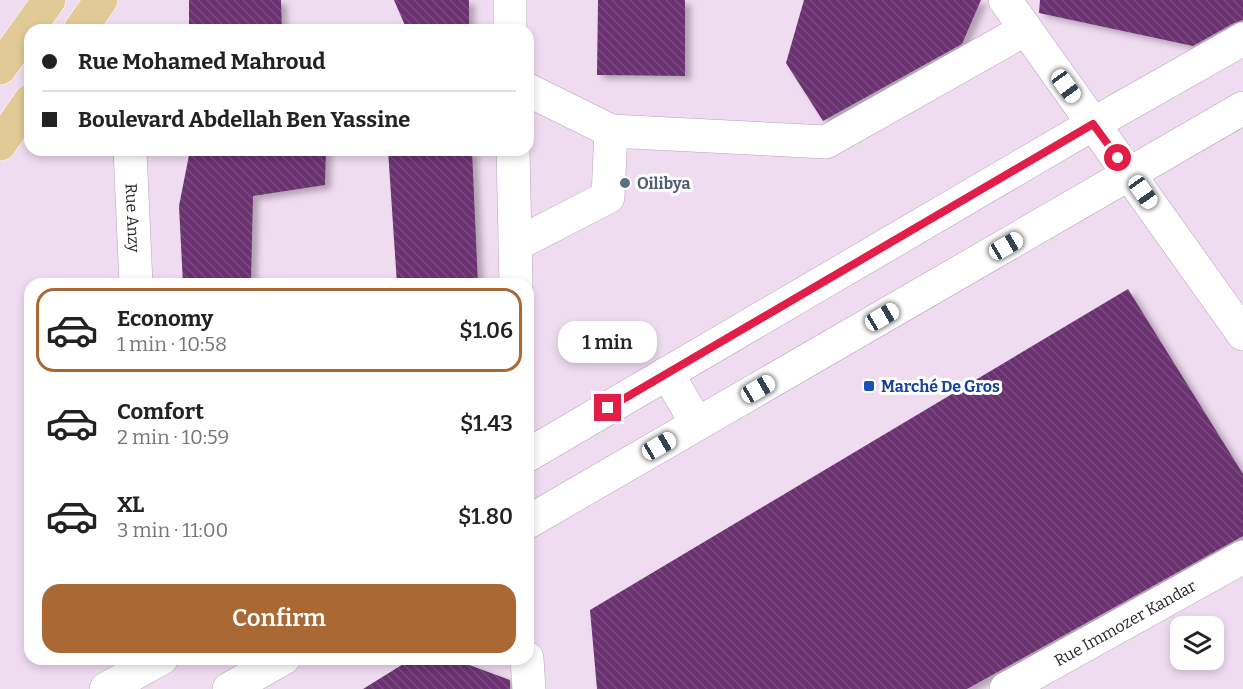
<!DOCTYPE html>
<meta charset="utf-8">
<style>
:root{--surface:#fff;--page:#f6f6f6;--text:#222;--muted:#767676;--line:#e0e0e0;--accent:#aa6834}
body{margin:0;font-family:Bitter,serif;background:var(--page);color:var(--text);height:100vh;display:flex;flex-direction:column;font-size:22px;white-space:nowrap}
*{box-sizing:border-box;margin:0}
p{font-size:20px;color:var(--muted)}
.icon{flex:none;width:33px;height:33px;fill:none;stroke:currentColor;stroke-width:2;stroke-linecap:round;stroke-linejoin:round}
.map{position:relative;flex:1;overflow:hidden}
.panel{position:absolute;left:24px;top:278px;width:510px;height:387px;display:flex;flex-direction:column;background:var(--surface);border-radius:18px;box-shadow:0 3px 9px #0003}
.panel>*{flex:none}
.hud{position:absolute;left:24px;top:24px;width:510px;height:132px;border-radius:18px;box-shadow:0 3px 9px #0003;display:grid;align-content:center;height:132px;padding:0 18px;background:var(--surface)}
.tools{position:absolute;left:1170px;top:616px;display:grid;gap:12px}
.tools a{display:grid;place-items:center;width:54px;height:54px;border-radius:12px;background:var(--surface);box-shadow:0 3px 9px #0003;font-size:30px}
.end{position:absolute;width:27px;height:27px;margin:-14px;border:8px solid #e11d48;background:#fff;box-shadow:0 0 0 3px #fff}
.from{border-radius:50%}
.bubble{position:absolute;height:42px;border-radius:18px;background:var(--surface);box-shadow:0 3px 9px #0003;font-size:20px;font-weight:600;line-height:42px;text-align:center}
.car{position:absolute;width:18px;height:36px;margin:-18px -9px;border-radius:8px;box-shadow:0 0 4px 2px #0007;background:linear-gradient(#fff 24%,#345 0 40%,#fff 0 76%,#345 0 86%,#fff 0)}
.hud b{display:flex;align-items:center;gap:21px;height:57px;font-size:22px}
.hud b+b{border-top:2px solid var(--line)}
.hud i{width:15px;height:15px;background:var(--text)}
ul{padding:10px 0 0;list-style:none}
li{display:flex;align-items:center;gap:18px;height:84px;margin:0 12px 9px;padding:0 6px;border:3px solid transparent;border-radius:18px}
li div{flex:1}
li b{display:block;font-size:22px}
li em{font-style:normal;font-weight:600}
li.current{border-color:var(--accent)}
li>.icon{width:54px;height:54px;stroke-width:1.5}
.primary-button{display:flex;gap:12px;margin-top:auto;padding:12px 18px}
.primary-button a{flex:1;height:69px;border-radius:18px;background:var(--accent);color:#fff;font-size:24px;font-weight:600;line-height:69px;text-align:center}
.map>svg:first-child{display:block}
.building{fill:url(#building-back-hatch);filter:url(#shadow)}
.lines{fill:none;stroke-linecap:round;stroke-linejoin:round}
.minor-casing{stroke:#b5a3b7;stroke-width:34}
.major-casing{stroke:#fff;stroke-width:34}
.minor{stroke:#fff;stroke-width:33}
.major{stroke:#e1ca95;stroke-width:33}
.route{stroke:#e11d48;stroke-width:8}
.service-dot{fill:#5c6f8a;stroke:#fff;stroke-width:2}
.transit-dot{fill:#1a4fb4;stroke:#fff;stroke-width:2}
.labels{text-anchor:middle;stroke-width:6;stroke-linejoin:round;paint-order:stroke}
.service-label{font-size:16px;font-weight:bold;fill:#4e5e75;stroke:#fff;text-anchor:start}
.street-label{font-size:16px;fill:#282128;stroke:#fff}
.transit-label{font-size:16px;font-weight:bold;fill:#164399;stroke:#fff;text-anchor:start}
</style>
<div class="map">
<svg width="1243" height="689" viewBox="0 0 1243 689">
<defs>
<pattern id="building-back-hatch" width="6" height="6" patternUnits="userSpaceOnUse" patternTransform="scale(1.5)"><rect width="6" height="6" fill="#6b3071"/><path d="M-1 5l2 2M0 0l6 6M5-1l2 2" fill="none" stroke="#7c4c80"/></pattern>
<filter id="shadow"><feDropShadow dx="6" dy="4" stdDeviation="3" flood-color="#0004"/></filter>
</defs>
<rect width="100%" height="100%" fill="#f0dcf1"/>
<!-- building -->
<path class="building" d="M189,0h92l1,30h-93z
M394,0h75v30h-62z
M598,0h87v76l-88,-1z
M804,0h177l-19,44 -139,77 -37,-58z
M1040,0h203v20l-9,3 -41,23 -154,-33z
M190,150h136l-1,35 -72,11 -2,88h-68l-4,-78z
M388,150h84l6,134h-81z
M1128,289l115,185v62l-276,153h-370l-7,-79z
M413,658h37l60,22v9h-147z"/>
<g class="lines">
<defs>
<g id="minor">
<path d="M510,0v30"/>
<path d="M1005,0l238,334"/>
<path d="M611,131l215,11 200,-113"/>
<path id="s1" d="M130,150l6,134"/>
<path d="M513,150l3,134"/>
<path d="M515,245l93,-48 3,-66 -83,-41"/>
<path d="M667,373l30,51"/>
<path d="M528,455l565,-331 150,-85"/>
<path d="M528,522l715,-414"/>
<path d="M527,658l2,31"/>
<path d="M106,689l56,-31"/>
<path d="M229,689l55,-31"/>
<path id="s2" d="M1006,689l237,-132"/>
</g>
<path id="major" d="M80,30l21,-30
M0,68l49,-68
M0,144l30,-43"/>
</defs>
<!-- minor casing -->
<use href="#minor" class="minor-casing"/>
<!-- major casing -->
<use href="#major" class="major-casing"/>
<!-- minor -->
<use href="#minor" class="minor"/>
<!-- major -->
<use href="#major" class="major"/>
</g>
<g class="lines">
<!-- route -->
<path class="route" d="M608,408l485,-284 25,34"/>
</g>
<!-- markers -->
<circle class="service-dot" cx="625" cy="183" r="6"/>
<rect class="transit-dot" x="863" y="380" width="12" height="12" rx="3"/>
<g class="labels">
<!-- service labels -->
<g class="service-label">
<text x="637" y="189">Oilibya</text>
</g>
<!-- street labels -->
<g class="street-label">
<text dy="6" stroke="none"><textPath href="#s1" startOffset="68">Rue Anzy</textPath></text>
<text dy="6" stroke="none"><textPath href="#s2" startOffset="136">Rue Immozer Kandar</textPath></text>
</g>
<!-- transit labels -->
<g class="transit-label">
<text x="881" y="392">Marché De Gros</text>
</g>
</g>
</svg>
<div class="tools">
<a><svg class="icon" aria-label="layers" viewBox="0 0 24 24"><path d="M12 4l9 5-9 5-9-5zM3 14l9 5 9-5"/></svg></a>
</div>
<i class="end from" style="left:1118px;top:158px"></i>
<i class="end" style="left:608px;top:408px"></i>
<div class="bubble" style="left:558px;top:321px;width:99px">1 min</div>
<i class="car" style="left:1066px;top:86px;rotate:144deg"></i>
<i class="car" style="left:1143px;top:192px;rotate:145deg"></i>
<i class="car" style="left:1006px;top:246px;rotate:60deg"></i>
<i class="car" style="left:882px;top:317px;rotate:60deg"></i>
<i class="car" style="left:758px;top:389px;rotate:60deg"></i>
<i class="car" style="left:659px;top:446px;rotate:60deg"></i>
<div class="hud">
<b><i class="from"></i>Rue Mohamed Mahroud</b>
<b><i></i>Boulevard Abdellah Ben Yassine</b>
</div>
<section class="panel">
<ul>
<li class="current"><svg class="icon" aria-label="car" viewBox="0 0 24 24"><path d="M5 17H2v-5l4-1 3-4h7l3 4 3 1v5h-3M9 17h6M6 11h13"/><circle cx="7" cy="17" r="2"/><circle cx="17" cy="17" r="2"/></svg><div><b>Economy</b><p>1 min · 10:58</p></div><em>$1.06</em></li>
<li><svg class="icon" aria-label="car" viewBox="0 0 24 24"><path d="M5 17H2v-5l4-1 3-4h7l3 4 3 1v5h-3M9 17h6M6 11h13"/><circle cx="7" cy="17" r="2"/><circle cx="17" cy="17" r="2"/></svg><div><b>Comfort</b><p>2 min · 10:59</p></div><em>$1.43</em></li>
<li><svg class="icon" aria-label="car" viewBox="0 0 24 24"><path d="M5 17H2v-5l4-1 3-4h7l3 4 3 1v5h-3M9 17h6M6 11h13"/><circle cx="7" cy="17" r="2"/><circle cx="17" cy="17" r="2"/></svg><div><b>XL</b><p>3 min · 11:00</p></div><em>$1.80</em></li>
</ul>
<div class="primary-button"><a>Confirm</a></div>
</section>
</div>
